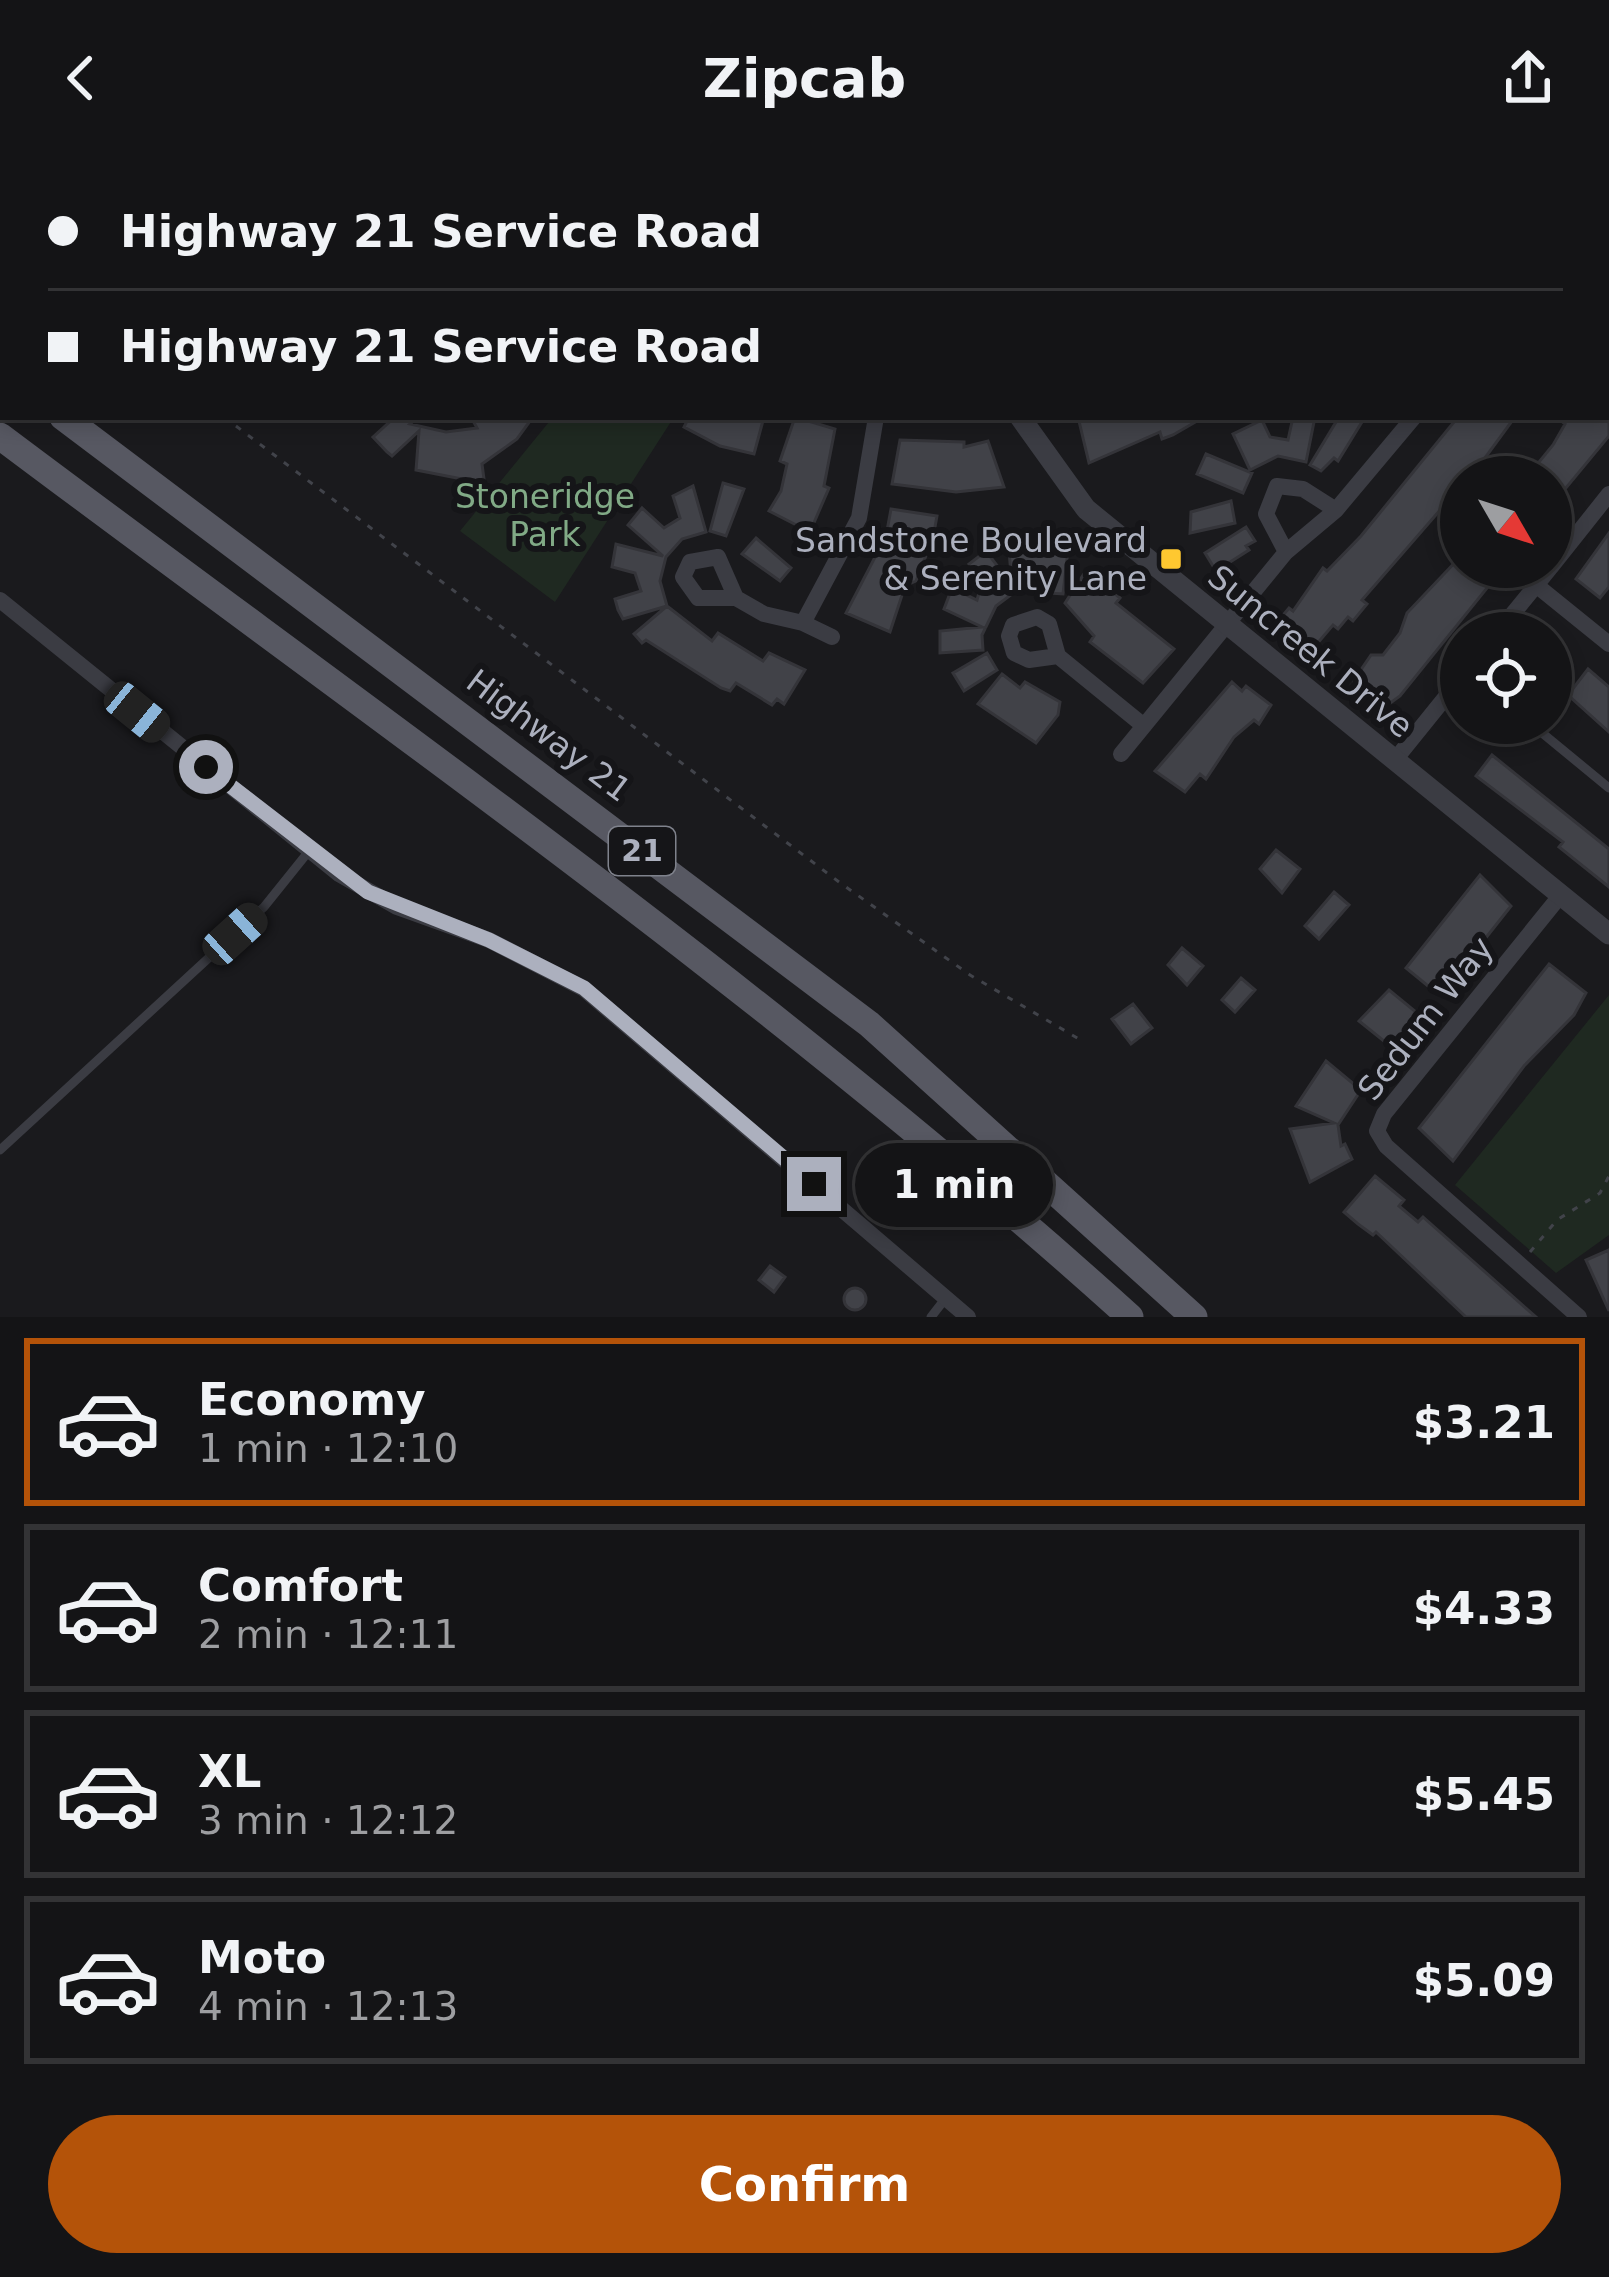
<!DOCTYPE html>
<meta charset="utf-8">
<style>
:root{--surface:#141416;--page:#212123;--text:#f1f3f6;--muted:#9d9ea1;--line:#333335;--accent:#b45309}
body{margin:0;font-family:"DejaVu Sans",sans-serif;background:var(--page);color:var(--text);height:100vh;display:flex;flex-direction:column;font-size:45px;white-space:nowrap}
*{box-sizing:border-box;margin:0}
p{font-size:39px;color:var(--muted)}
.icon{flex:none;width:66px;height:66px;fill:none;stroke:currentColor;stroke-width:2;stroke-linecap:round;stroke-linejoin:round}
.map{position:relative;height:1161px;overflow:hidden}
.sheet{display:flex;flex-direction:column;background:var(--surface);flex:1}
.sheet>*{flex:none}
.hud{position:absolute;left:0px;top:0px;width:1611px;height:264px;box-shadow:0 6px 18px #0003,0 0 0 3px var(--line);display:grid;align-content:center;height:264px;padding:0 48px;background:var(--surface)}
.needle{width:78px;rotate:129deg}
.fabs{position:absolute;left:1440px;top:300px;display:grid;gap:24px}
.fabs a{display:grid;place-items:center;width:132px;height:132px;border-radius:50%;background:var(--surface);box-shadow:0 6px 18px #0003,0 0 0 3px var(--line);font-size:60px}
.end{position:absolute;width:54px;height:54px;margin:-27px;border:15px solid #acb0be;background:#111;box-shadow:0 0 0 6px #111}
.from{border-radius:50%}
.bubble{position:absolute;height:84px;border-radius:42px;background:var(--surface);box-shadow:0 6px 18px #0003,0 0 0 3px var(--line);font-size:39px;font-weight:600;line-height:84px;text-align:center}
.car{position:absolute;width:36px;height:72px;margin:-36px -18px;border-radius:15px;box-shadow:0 0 9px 3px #0007;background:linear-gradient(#222 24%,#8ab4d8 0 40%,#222 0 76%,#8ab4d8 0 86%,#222 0)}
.hud b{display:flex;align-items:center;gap:42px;height:114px;font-size:45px}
.hud b+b{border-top:3px solid var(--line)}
.hud i{width:30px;height:30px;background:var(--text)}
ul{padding:21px 0 0;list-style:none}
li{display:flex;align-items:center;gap:36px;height:168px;margin:0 24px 18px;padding:0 24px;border:6px solid var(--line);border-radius:0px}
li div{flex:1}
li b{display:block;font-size:45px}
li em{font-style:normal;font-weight:600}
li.selected{border-color:var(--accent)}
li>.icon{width:108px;height:108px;stroke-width:1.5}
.primary-button{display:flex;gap:24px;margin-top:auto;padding:24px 48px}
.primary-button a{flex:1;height:138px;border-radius:72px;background:var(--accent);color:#fff;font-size:48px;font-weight:600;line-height:138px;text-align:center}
header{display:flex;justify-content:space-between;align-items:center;height:156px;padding:0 48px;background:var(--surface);font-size:54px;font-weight:600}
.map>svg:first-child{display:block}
.green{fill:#1f2921}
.building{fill:#414248;stroke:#343439;stroke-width:3}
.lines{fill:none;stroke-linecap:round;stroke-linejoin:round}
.path{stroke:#41434a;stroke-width:3;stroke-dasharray:6 9;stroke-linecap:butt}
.service{stroke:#3b3c43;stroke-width:9}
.minor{stroke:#3b3c43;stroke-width:16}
.tertiary{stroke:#3b3c43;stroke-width:21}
.primary{stroke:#575862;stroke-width:27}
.route{stroke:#acb0be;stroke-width:15}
.poi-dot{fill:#ffc830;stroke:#151518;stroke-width:4.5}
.labels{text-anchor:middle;stroke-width:12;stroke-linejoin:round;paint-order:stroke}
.shield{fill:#151518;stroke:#7f828c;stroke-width:3}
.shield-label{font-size:30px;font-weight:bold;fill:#acb0be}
.park-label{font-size:33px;fill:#81aa86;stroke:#151518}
.poi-label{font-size:33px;fill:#acb0be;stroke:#151518;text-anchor:end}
.street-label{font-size:33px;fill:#acb0be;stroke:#151518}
</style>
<header><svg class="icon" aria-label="back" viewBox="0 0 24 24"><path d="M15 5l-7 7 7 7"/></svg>Zipcab<svg class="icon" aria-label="share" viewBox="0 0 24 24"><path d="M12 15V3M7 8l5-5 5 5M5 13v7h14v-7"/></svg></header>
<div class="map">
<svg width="1609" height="1161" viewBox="0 0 1609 1161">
<rect width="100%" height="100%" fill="#1a1a1d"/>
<!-- green -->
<path class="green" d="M553,261h121l-119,185 -95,-71z
M1609,839v240l-53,38 -101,-88z"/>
<!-- building -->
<path class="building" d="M395,261h23l-8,7 36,8 31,-4 -6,-11h62l-16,22 -35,25 2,15 -12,2 -56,-11 3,-39 -27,25 -5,-4 -14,-15z
M689,261h75l-10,37 -34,-8 -36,-19z
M795,261l40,12 -11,57 5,2 -19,44 -41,-21 12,-20 6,-27 -7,-3z
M1078,261h126l-31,18 -11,4 -2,-7 -71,31z
M1293,261h22l-9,45 -28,-6 -28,14 -17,-36 29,-14 8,17 18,3z
M1339,261h26l-27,44 -4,-3 -13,13 -11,-6z
M1458,261h57l-44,60h-10v9l-99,114 5,4 -14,17 -5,-4 -10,12 -5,-4 -23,27 -31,-32 10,-12 4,3 30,-43 4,3 34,-35z
M1557,261h52v19l-58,70v-29l-30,-5 8,-10 6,5 18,-22 12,-21z
M900,284l64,2v5l24,-6 16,46 -48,5 -64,-8z
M1206,298l46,19 -9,20 -46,-19z
M723,327l21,6 -18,47 -16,-5z
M693,330l13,46 -24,7 -16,18 -6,24 7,25 45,35 6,-8 45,28 6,-8 36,17 -21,34 -7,-5 -5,6 -36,-22 -6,8 -9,-3 -75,-48 -4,3 -8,-9 33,-28 -44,13 -5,-9 -3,-11 26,-8 -6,-18 -23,-6 4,-23 47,12 -35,-31 14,-17 22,20 16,-10 -7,-22z
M1231,345l4,22 -45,10 1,-21z
M891,353l46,7 -4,22 -17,43 -11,5 -15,46 -44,-19 40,-77z
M1246,371l9,14 -9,5 3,4 -33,21 -11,-18z
M1609,377v54l-9,11 -24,-19z
M756,382l35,30 -11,13 -38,-27z
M1032,384l36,10 -5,44 -47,-3 -20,15 -14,29 1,15 -43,3v-22l42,-4 -38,-18 8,-21 25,12 5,-18 -13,-18 17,-13 26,34 -3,-34 9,-1v-9z
M1461,400v11h43l-104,129 -18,13 -28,-23v-6l17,-25h12l17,-22 7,-20z
M1087,413l33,29 -4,5 58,46 -31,34 -53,-41 4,-6 -29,-33z
M987,497l10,17 -33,21 -11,-18z
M1588,513l21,18v45l-41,-37z
M1002,518l18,14 5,-6 35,20 -2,13 -22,28 -58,-39z
M1232,526l10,9 4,-5 25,19 -12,19 -5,-4 -20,17 -28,42 -6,-5 -15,18 -30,-21z
M1492,599l117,94v38l-50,-40 4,-5 -87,-66z
M1276,694l24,19 -18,24 -22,-24z
M1480,719l31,31 -68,86 -7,-6 -3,4 -27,-22z
M1334,736l15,13 -30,34 -14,-13z
M1182,792l21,18 -16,19 -19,-20z
M1549,808l37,29 -12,22 -50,51 -71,95 -34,-33z
M1241,822l14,12 -20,22 -13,-12z
M1389,834l33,27 -27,33 -36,-29z
M1133,848l19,24 -21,16 -19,-25z
M1326,905l35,29 -23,35 3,21 4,-2 7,15 -42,23 -20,-53 44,-6 -38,-17z
M1375,1020l29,24 -5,6 19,16 5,-5 113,100h-70l-90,-85 -3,3 -15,-11 -14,-12z
M1609,1094v61l-23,-51z
M770,1110l15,11 -11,15 -15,-12z
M844 1143a11 11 0 1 1 22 0a11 11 0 1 1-22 0Z"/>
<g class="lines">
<!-- path -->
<path class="path" d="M1608,31l1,-3
M0,90l3,3
M224,261l615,465 131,93 109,64
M1530,1096l27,-32 43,-27 9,-17"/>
<!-- service -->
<path class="service" d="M1530,567l79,65
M0,994l264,-243 45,-56
M931,1161l14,-18"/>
<!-- minor -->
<path class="minor" d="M154,0l4,3
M488,0l2,3
M637,0l3,3
M1006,0l2,3
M349,3l3,-3
M963,3l1,-3
M1286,396l-20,-38 11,-28 26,3 33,21
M1551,411l58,-73
M1536,429l73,59
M736,442l-18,-41 -28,5 -7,15 15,21h38l28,16 39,9 56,-105 17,-101
M0,444l339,274 58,33 92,33 95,49 384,328
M803,467l29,14
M1497,477l54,-66
M1058,500l-29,4 -15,-7 -5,-17 4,-11 24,-8 12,7 9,32 86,70
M1121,598l165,-202 50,-42 78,-93
M1394,605l67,-83
M1560,740l-176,218 -7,17 9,15 193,171"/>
<!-- tertiary -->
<path class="tertiary" d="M814,0l7,3
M1084,3l6,-3
M1020,261l66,92 523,425"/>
<!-- primary -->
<path class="primary" d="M0,214l3,3
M63,261l806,607 325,293
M0,280c382,287 775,560 1130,881"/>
</g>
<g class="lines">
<!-- route -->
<path class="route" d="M206,611l162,125 121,48 95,48 230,196"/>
</g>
<!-- markers -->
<rect class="poi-dot" x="1159" y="391" width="24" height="24" rx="6"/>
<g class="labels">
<!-- shield labels -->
<rect class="shield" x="609" y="671" width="66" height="48" rx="9"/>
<g class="shield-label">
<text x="642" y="705">21</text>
</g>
<!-- park labels -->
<g class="park-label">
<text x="545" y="352">Stoneridge<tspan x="545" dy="38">Park</tspan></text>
</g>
<!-- poi labels -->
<g class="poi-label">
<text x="1147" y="396">Sandstone Boulevard<tspan x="1147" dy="38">&amp; Serenity Lane</tspan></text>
</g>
<!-- street labels -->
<g class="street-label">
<text transform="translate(1311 495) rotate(39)" y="12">Suncreek Drive</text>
<text transform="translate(549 579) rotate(37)" y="12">Highway 21</text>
<text transform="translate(1425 862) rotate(-52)" y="12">Sedum Way</text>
</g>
</g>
</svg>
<div class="fabs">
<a><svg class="needle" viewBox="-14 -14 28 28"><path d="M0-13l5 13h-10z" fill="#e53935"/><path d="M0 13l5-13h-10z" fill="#9d9ea1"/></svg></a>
<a><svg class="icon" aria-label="locate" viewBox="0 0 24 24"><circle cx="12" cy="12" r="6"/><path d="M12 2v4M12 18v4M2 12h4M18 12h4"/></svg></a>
</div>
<i class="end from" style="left:206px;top:611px"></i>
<i class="end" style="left:814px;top:1028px"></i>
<div class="bubble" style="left:855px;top:987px;width:198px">1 min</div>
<i class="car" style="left:137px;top:556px;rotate:129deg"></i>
<i class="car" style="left:235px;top:778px;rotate:48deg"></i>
<div class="hud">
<b><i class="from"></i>Highway 21 Service Road</b>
<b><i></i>Highway 21 Service Road</b>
</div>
</div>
<section class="sheet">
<ul>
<li class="selected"><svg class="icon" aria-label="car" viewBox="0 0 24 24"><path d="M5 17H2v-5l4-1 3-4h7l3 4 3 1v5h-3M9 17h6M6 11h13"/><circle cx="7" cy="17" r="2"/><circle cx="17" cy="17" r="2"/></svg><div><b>Economy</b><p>1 min · 12:10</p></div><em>$3.21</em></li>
<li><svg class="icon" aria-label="car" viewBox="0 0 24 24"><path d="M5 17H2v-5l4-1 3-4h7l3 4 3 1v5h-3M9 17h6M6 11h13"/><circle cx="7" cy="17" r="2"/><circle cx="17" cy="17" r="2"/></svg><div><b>Comfort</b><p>2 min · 12:11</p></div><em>$4.33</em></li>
<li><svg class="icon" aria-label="car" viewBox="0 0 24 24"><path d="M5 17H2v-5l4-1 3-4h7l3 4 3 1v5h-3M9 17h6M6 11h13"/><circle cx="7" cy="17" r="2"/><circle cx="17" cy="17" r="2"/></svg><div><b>XL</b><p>3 min · 12:12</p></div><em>$5.45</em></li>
<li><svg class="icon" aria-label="car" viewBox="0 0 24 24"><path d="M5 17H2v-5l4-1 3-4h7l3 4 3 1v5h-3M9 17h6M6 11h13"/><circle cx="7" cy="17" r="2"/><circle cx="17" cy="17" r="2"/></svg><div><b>Moto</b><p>4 min · 12:13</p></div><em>$5.09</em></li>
</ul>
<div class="primary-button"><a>Confirm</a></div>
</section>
